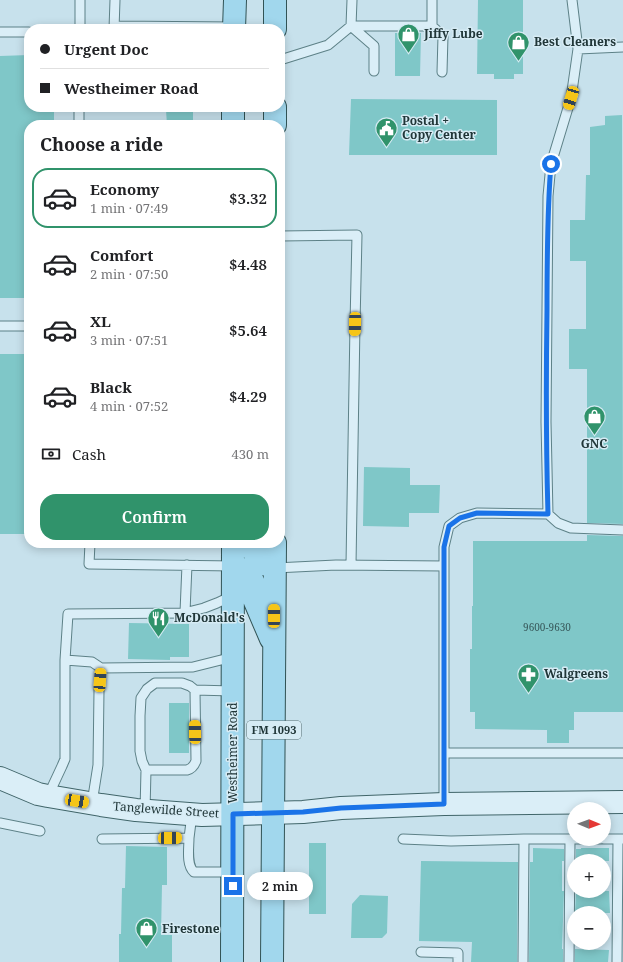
<!DOCTYPE html>
<meta charset="utf-8">
<style>
:root{--surface:#fff;--page:#f2f2f2;--text:#202124;--muted:#757577;--line:#e0e0e0;--accent:#30936b}
body{margin:0;font-family:"Noto Serif",serif;background:var(--page);color:var(--text);height:100vh;display:flex;flex-direction:column;font-size:15px;white-space:nowrap}
*{box-sizing:border-box;margin:0}
p{font-size:13px;color:var(--muted)}
.icon{flex:none;width:22px;height:22px;fill:none;stroke:currentColor;stroke-width:2;stroke-linecap:round;stroke-linejoin:round}
.map{position:relative;flex:1;overflow:hidden}
.sheet{position:absolute;left:24px;top:120px;width:261px;height:428px;display:flex;flex-direction:column;background:var(--surface);border-radius:16px;box-shadow:0 2px 10px #0003}
.sheet>*{flex:none}
.guide{position:absolute;left:24px;top:24px;width:261px;height:88px;border-radius:16px;box-shadow:0 2px 10px #0003;display:grid;align-content:center;height:88px;padding:0 16px;background:var(--surface)}
.needle{width:26px;rotate:91deg}
.controls{position:absolute;left:567px;top:802px;display:grid;gap:8px}
.controls a{display:grid;place-items:center;width:44px;height:44px;border-radius:50%;background:var(--surface);box-shadow:0 2px 10px #0003;font-size:20px}
.end{position:absolute;width:18px;height:18px;margin:-9px;border:5px solid #1a73e8;background:#fff;box-shadow:0 0 0 2px #fff}
.from{border-radius:50%}
.bubble{position:absolute;height:28px;border-radius:14px;background:var(--surface);box-shadow:0 2px 10px #0003;font-size:13px;font-weight:600;line-height:28px;text-align:center}
.car{position:absolute;width:12px;height:24px;margin:-12px -6px;border-radius:5px;box-shadow:0 0 3px 1px #0007;background:linear-gradient(#f5c518 24%,#345 0 40%,#f5c518 0 76%,#345 0 86%,#f5c518 0)}
.guide b{display:flex;align-items:center;gap:14px;height:38px;font-size:15px}
.guide b+b{border-top:1px solid var(--line)}
.guide i{width:10px;height:10px;background:var(--text)}
ul{padding:0;list-style:none}
li{display:flex;align-items:center;gap:12px;height:60px;margin:0 8px 6px;padding:0 8px;border:2px solid transparent;border-radius:16px}
li div{flex:1}
li b{display:block;font-size:15px}
li em{font-style:normal;font-weight:600}
li.current{border-color:var(--accent)}
li>.icon{width:36px;height:36px;stroke-width:1.5}
h2{padding:0 16px;font-size:18px;line-height:48px}
.pay{display:flex;align-items:center;gap:10px;height:44px;padding:0 16px;font-size:15px}
.pay p{margin-inline-start:auto}
.cta{display:flex;gap:8px;margin-top:auto;padding:8px 16px}
.cta a{flex:1;height:46px;border-radius:16px;background:var(--accent);color:#fff;font-size:16px;font-weight:600;line-height:46px;text-align:center}
.map>svg:first-child{display:block}
.building{fill:#7fc7c8}
.lines{fill:none;stroke-linecap:round;stroke-linejoin:round}
.lane-casing{stroke:#5d8187;stroke-width:11}
.secondary-casing{stroke:#406569;stroke-width:24}
.primary-casing{stroke:#315355;stroke-width:24}
.lane{stroke:#daeef7;stroke-width:9}
.secondary{stroke:#daeef7;stroke-width:22}
.primary{stroke:#a1d7ed;stroke-width:22}
.route{stroke:#1a73e8;stroke-width:5}
.labels{text-anchor:middle;stroke-width:3;stroke-linejoin:round;paint-order:stroke}
.number-label{font-size:10px;fill:#385a5c}
.shield{fill:#d6ebf4;stroke:#576c70;stroke-width:1}
.shield-label{font-size:11px;font-weight:bold;fill:#203638}
.poi-label{font-size:12px;font-weight:bold;fill:#203638;stroke:#d6ebf4;text-anchor:start}
.street-label{font-size:12px;fill:#203638;stroke:#d6ebf4}
</style>
<div class="map">
<svg width="623" height="962" viewBox="0 0 623 962">
<rect width="100%" height="100%" fill="#c7e1ec"/>
<!-- building -->
<path class="building" d="M478,0h45v74h-9v5h-20v-5h-17z
M395,33h26l-1,43h-25z
M29,55v52h25v18h-25v173h-29v-242z
M351,99l146,1v55h-148z
M166,110h27v15h-26z
M622,115l1,409 -36,-1v-154h-18v-40h17v-68h-16v-41h15l1,-45h4v-48l15,-2v-9z
M0,354h29v180h-29z
M364,467l46,1v17h30l-1,28h-30v14l-46,-1z
M587,535l36,1v176h-49v18h-5v13h-22v-13l-72,-1v-17h-5v-63h2v-43h1v-65h114z
M129,623l60,1v33h-19v3l-42,-1z
M169,703h20v50h-20z
M309,843h17v71h-17z
M126,846l41,1v38h-5l-1,50h11v27h-53v-28h2l1,-46h3z
M533,848l31,1v12h-2v30h2l-2,58h1v13h-34l1,-100h3z
M581,848h28v13h-33v-12h5z
M421,861l97,1 -1,100h-46l1,-20 -53,-1z
M576,891h33l1,22h-35z
M360,895l28,1 -1,37 -5,5h-31l1,-34z
M575,949l34,1 -1,12h-33z"/>
<g class="lines">
<defs>
<path id="lane" d="M352,0l-1,26h81v-26
M572,0l6,49 45,-2
M114,26l120,1
M432,26l11,10 -1,36
M80,29v-29
M114,29l1,-29
M0,32h29
M578,49l-7,49 -20,66 -3,32 -2,226 2,92 10,9 13,5 52,2
M280,60l48,-15 23,-19 23,20v25
M79,125v-18
M280,236l77,-1 -2,89 -4,241
M0,326h29
M90,543l-1,21 145,2
M275,568l61,-3 108,1
M185,612l2,-47
M65,660l27,2 9,6 92,-1 40,-10
M444,753v-206l5,-21 11,-8 17,-5 71,1
M146,770h41c5,-1 7,-4 9,-9l-1,-71
M48,796l14,-30 3,-7v-99l3,-46 116,-1 20,-5 13,-5 15,-7
M92,803l6,-38 1,-74 2,-23
M444,804v-51h179
M145,811l1,-41 -4,-9 -2,-10v-35l1,-18 6,-9 8,-6h27l8,3 5,4 38,1
M0,823l40,8
M189,838l3,-24
M102,839l87,-1c0,10 -3,27 5,34h39
M403,839l48,2 73,-2h76
M604,839h19
M421,952l37,1v9
M523,962l1,-123
M569,962l1,-123
M617,962l1,-123"/>
<path id="secondary" d="M0,778l38,16 10,2 53,9 35,5 66,5 101,-3 38,-4 103,-4 179,-2"/>
<path id="primary" d="M275,0v29
M234,29l1,-29
M275,107v18
M233,125v-18
M253,543c0,17 7,19 21,25
M234,566l12,5 5,5 3,8 -1,13 18,42
M232,962l1,-419
M272,962l3,-419"/>
</defs>
<!-- lane casing -->
<use href="#lane" class="lane-casing"/>
<!-- secondary casing -->
<use href="#secondary" class="secondary-casing"/>
<!-- primary casing -->
<use href="#primary" class="primary-casing"/>
<!-- lane -->
<use href="#lane" class="lane"/>
<!-- secondary -->
<use href="#secondary" class="secondary"/>
<!-- primary -->
<use href="#primary" class="primary"/>
</g>
<g class="lines">
<!-- route -->
<path class="route" d="M233,886v-72l70,-2 38,-4 103,-4v-257l5,-21 11,-8 17,-5 71,1c-2,-68 -2,-136 -1,-204 0,-49 0,-98 4,-146"/>
</g>
<!-- icons -->
<defs>
<symbol id="shop-pin" viewBox="-11 -11 22 30"><path d="M0 17L-7.5 6A9.5 9.5 0 1 1 7.5 6Z" fill="#30936b" stroke="#d6ebf4"/><path d="M-5-2.5h2.3a2.7 3.5 0 0 1 5.4 0H5L5.5 6h-11ZM-1.5-2.5h3a1.5 2.3 0 0 0-3 0Z" fill="#fff"/></symbol>
<symbol id="civic-pin" viewBox="-11 -11 22 30"><path d="M0 17L-7.5 6A9.5 9.5 0 1 1 7.5 6Z" fill="#30936b" stroke="#d6ebf4"/><path d="M-.6-6.5H3V-4.5H.6V-3L4-1V1h2V6H-6V1h2V-1L-.6-3ZM-1.2 2.5V6h2.4V2.5Z" fill="#fff"/></symbol>
<symbol id="restaurant-pin" viewBox="-11 -11 22 30"><path d="M0 17L-7.5 6A9.5 9.5 0 1 1 7.5 6Z" fill="#30936b" stroke="#d6ebf4"/><path d="M-5-6h1v4h1v-4h1v4h1v-4h1v5L-1.5 .5V6h-2V.5L-5-1ZM5-6V6H3V1.5H1.5Q1.5-4 5-6Z" fill="#fff"/></symbol>
<symbol id="pharmacy-pin" viewBox="-11 -11 22 30"><path d="M0 17L-7.5 6A9.5 9.5 0 1 1 7.5 6Z" fill="#30936b" stroke="#d6ebf4"/><path d="M-2-6h4v4h4v4h-4v4h-4v-4h-4v-4h4Z" fill="#fff"/></symbol>
</defs>
<g fill-rule="evenodd">
<use href="#shop-pin" x="396" y="22" width="25" height="34"/>
<use href="#shop-pin" x="506" y="30" width="25" height="34"/>
<use href="#civic-pin" x="374" y="116" width="25" height="34"/>
<use href="#shop-pin" x="582" y="404" width="25" height="34"/>
<use href="#restaurant-pin" x="146" y="606" width="25" height="34"/>
<use href="#pharmacy-pin" x="516" y="662" width="25" height="34"/>
<use href="#shop-pin" x="134" y="916" width="25" height="34"/>
</g>
<g class="labels">
<!-- number labels -->
<g class="number-label">
<text x="547" y="631">9600-9630</text>
</g>
<!-- shield labels -->
<rect class="shield" x="247" y="721" width="54" height="18" rx="3"/>
<g class="shield-label">
<text x="274" y="734">FM 1093</text>
</g>
<!-- poi labels -->
<g class="poi-label">
<text x="424" y="38">Jiffy Lube</text>
<text x="534" y="46">Best Cleaners</text>
<text x="402" y="125">Postal +<tspan x="402" dy="14">Copy Center</tspan></text>
<text x="594" y="448" text-anchor="middle">GNC</text>
<text x="174" y="622">McDonald's</text>
<text x="544" y="678">Walgreens</text>
<text x="162" y="933">Firestone</text>
</g>
<!-- street labels -->
<g class="street-label">
<text transform="translate(233 753) rotate(-90)" y="4">Westheimer Road</text>
<text transform="translate(166 810) rotate(4)" y="4">Tanglewilde Street</text>
</g>
</g>
</svg>
<div class="controls">
<a><svg class="needle" viewBox="-14 -14 28 28"><path d="M0-13l5 13h-10z" fill="#e53935"/><path d="M0 13l5-13h-10z" fill="#757577"/></svg></a>
<a>+</a>
<a>−</a>
</div>
<i class="end from" style="left:551px;top:164px"></i>
<i class="end" style="left:233px;top:886px"></i>
<div class="bubble" style="left:247px;top:872px;width:66px">2 min</div>
<i class="car" style="left:571px;top:98px;rotate:197deg"></i>
<i class="car" style="left:355px;top:324px;rotate:181deg"></i>
<i class="car" style="left:274px;top:616px;rotate:0deg"></i>
<i class="car" style="left:100px;top:680px;rotate:4deg"></i>
<i class="car" style="left:195px;top:732px;rotate:359deg"></i>
<i class="car" style="left:77px;top:801px;rotate:100deg"></i>
<i class="car" style="left:170px;top:838px;rotate:89deg"></i>
<div class="guide">
<b><i class="from"></i>Urgent Doc</b>
<b><i></i>Westheimer Road</b>
</div>
<section class="sheet">
<h2>Choose a ride</h2>
<ul>
<li class="current"><svg class="icon" aria-label="car" viewBox="0 0 24 24"><path d="M5 17H2v-5l4-1 3-4h7l3 4 3 1v5h-3M9 17h6M6 11h13"/><circle cx="7" cy="17" r="2"/><circle cx="17" cy="17" r="2"/></svg><div><b>Economy</b><p>1 min · 07:49</p></div><em>$3.32</em></li>
<li><svg class="icon" aria-label="car" viewBox="0 0 24 24"><path d="M5 17H2v-5l4-1 3-4h7l3 4 3 1v5h-3M9 17h6M6 11h13"/><circle cx="7" cy="17" r="2"/><circle cx="17" cy="17" r="2"/></svg><div><b>Comfort</b><p>2 min · 07:50</p></div><em>$4.48</em></li>
<li><svg class="icon" aria-label="car" viewBox="0 0 24 24"><path d="M5 17H2v-5l4-1 3-4h7l3 4 3 1v5h-3M9 17h6M6 11h13"/><circle cx="7" cy="17" r="2"/><circle cx="17" cy="17" r="2"/></svg><div><b>XL</b><p>3 min · 07:51</p></div><em>$5.64</em></li>
<li><svg class="icon" aria-label="car" viewBox="0 0 24 24"><path d="M5 17H2v-5l4-1 3-4h7l3 4 3 1v5h-3M9 17h6M6 11h13"/><circle cx="7" cy="17" r="2"/><circle cx="17" cy="17" r="2"/></svg><div><b>Black</b><p>4 min · 07:52</p></div><em>$4.29</em></li>
</ul>
<div class="pay"><svg class="icon" aria-label="cash" viewBox="0 0 24 24"><path d="M3 7h18v10H3z"/><circle cx="12" cy="12" r="2"/></svg>Cash<p>430 m</p></div>
<div class="cta"><a>Confirm</a></div>
</section>
</div>
